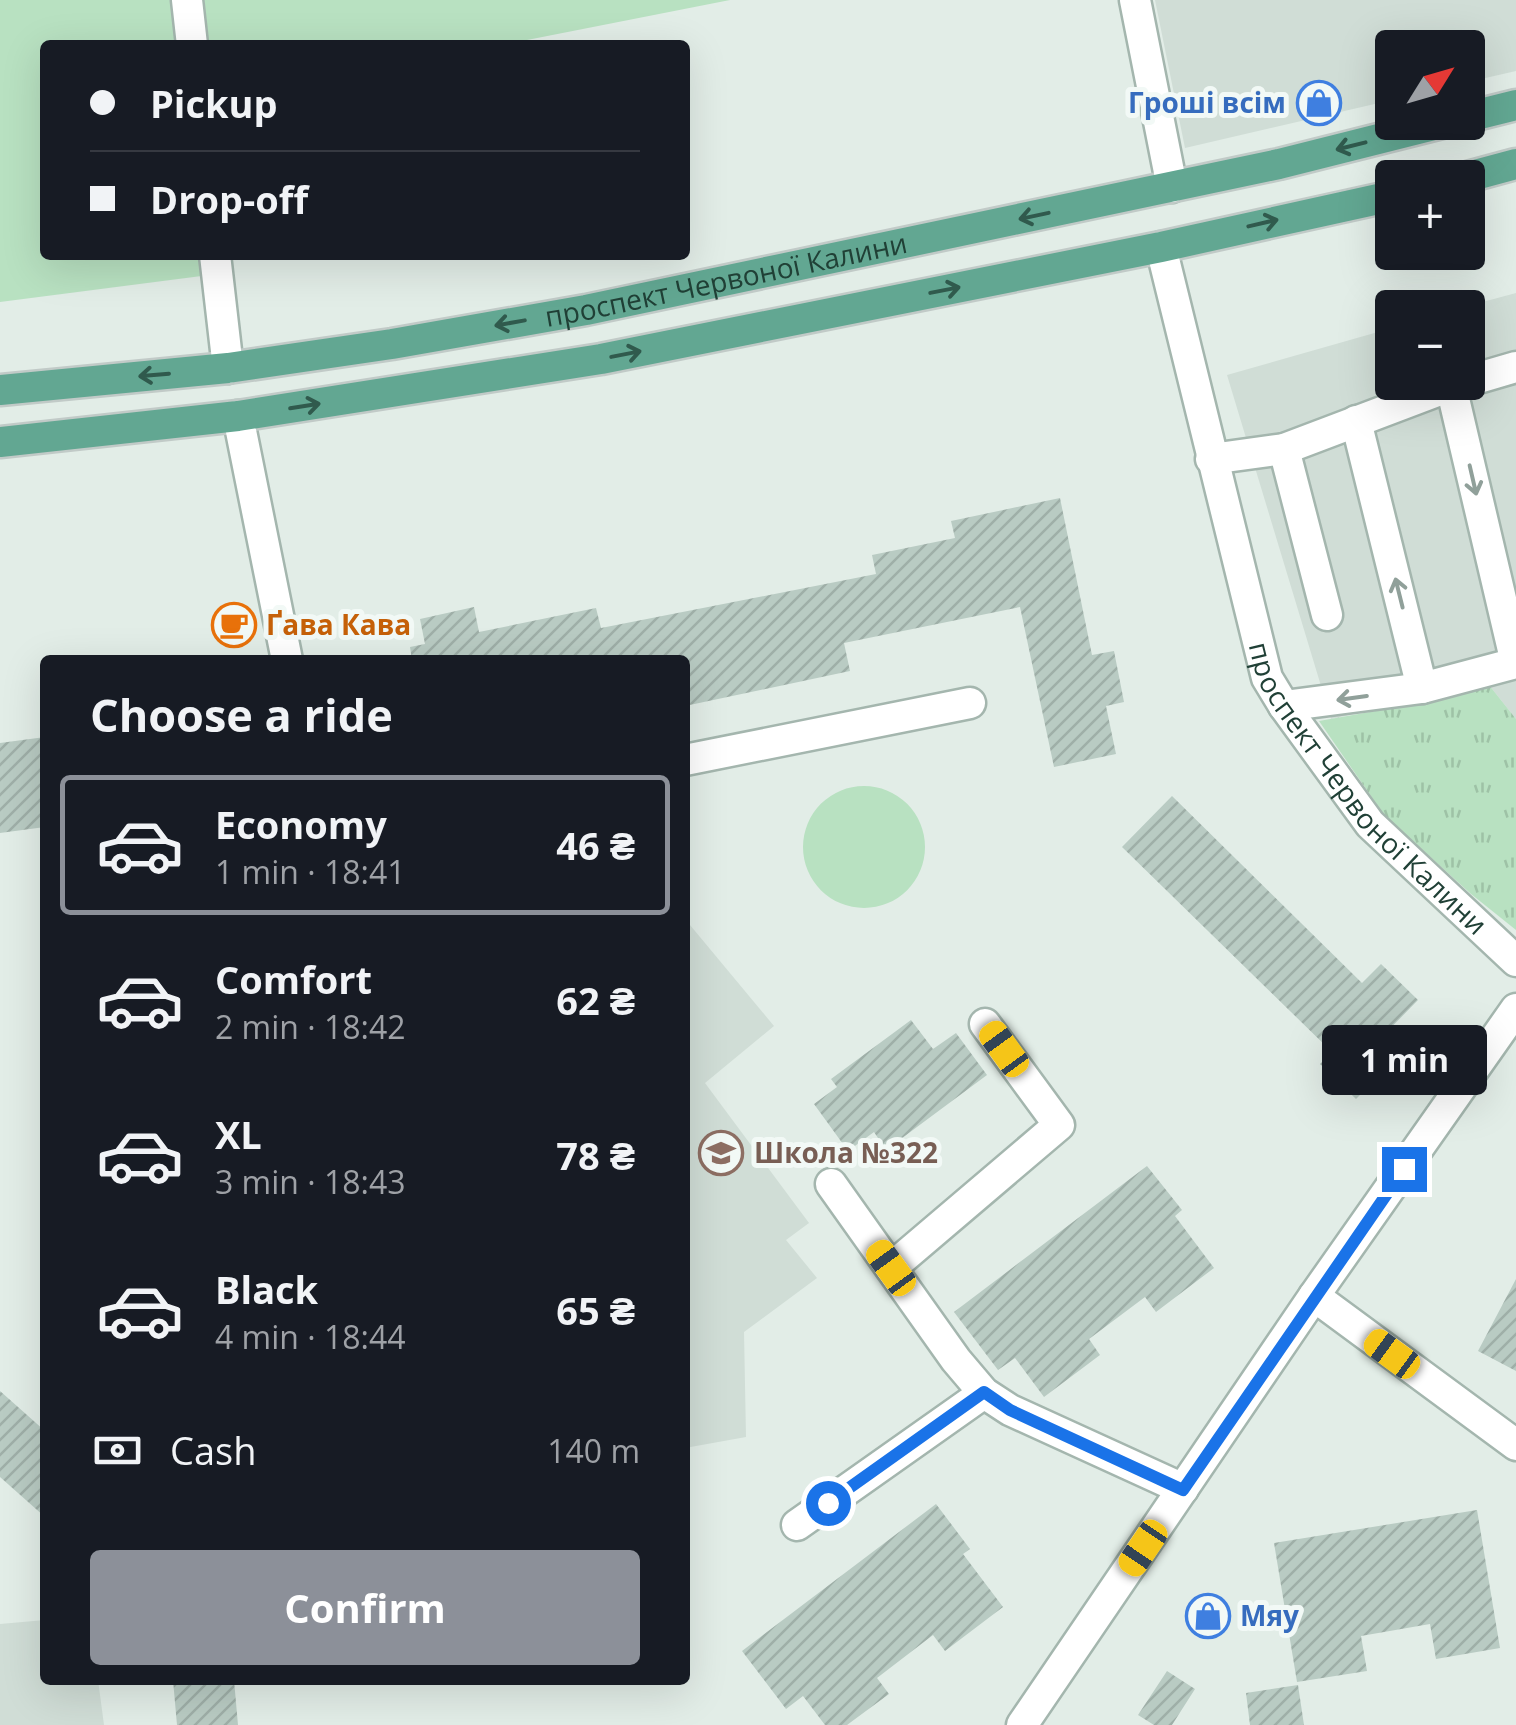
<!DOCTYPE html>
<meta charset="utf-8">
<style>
:root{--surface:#171b24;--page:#20242c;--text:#f1f3f6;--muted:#9ea1a6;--line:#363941;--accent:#8c9099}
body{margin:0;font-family:"Open Sans",sans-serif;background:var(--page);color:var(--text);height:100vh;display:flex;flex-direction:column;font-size:38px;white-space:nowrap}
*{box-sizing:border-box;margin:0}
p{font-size:32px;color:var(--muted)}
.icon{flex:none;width:55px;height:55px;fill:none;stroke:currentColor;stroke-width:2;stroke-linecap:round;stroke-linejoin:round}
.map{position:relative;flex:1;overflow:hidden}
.details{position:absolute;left:40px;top:655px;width:650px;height:1030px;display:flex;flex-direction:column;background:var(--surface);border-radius:10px;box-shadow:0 10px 40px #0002}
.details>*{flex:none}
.guide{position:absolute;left:40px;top:40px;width:650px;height:220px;border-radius:10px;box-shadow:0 10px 40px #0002;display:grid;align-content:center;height:220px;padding:0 50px;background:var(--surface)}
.needle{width:65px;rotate:53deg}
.fabs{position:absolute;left:1375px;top:30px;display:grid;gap:20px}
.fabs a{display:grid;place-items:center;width:110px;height:110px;border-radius:10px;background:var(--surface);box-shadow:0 10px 40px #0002;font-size:50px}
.end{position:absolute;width:45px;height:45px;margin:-22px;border:12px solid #1a73e8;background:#fff;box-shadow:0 0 0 5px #fff}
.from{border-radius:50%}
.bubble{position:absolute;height:70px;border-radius:10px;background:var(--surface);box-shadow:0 10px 40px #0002;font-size:32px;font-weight:700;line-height:70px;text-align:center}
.car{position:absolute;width:30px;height:60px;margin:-30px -15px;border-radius:12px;box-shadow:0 0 8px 2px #0007;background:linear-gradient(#f5c518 24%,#345 0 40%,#f5c518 0 76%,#345 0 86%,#f5c518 0)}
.guide b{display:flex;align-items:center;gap:35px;height:95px;font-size:38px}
.guide b+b{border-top:2px solid var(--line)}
.guide i{width:25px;height:25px;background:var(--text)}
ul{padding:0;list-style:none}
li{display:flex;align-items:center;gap:30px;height:140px;margin:0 20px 15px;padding:0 30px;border:5px solid transparent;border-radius:10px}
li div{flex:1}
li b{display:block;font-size:38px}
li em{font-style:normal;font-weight:700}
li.on{border-color:var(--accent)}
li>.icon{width:90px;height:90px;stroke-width:1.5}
h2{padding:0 50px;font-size:45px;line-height:120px}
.pay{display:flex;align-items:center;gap:25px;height:110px;padding:0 50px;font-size:38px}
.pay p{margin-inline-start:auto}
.primary-button{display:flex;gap:20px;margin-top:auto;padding:20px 50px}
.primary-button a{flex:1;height:115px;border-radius:10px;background:var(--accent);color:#fff;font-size:40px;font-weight:700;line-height:115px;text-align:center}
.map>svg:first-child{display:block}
.built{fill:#d0ddd6}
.grass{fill:url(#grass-tufts)}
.green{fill:#b8e1c1}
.building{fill:url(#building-hatch)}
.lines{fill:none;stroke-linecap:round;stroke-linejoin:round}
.minor-casing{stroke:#a4b6ae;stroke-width:35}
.major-casing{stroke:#c1cac7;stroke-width:35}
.minor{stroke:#fff;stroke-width:30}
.major{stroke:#62a792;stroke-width:30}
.oneway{stroke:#305a4d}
.oneway2{stroke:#90a09a}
.route{stroke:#1a73e8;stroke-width:12}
.labels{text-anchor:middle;stroke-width:10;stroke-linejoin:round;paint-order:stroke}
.shop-label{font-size:28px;font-weight:bold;fill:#366cbe;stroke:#f2f9f6;text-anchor:end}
.street-label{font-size:28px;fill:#204036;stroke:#f2f9f6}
.food-label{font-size:28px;font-weight:bold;fill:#c56008;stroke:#f2f9f6;text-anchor:start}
.education-label{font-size:28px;font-weight:bold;fill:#785e54;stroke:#f2f9f6;text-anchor:start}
</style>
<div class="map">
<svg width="1516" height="1725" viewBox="0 0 1516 1725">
<defs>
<pattern id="grass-tufts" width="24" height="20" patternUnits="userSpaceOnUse" patternTransform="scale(2.5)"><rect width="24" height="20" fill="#b8e1c1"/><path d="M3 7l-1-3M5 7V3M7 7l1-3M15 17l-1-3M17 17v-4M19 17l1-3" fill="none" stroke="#9ec2a6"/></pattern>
<pattern id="building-hatch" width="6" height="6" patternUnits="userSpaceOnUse" patternTransform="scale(2.5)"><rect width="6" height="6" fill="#b9cbc3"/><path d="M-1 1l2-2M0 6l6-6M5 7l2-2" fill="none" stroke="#9fafa8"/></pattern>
</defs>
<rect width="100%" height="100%" fill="#e2ede7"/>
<!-- built -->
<path class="built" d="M1155,0h361v71l-48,11v-34h-76v52l-207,48z
M1516,293v426l-27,-34 -158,34 -104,-344 165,-47v54h76v-74l-4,-1z
M685,919l89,107 -69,57 104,140 -23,17 31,38 -73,54 2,105 -61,11z
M45,1620v60h53l6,45h-104v-101z"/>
<!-- grass -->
<path class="grass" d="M1489,685l27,34v211l-45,-36 -87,-79 -65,-94 113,-20z"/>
<!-- green -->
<path class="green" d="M0,0h730l-228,45h-457v210h171l1,19 -217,28z
M803 847a61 61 0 1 1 122 0a61 61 0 1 1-122 0Z"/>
<!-- building -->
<path class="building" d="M1060,498l32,157 22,-4 10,51 -18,4 10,48 -62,13 -34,-160 -176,36 6,28 -165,35v-46h-273l-2,-13 15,-3 -5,-25 54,-12 5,25 117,-24 5,20 275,-54 -4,-19 83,-17 -4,-17z
M45,737v90l-45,6v-90z
M1172,796l190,187 19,-19 37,36 -43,44 18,18 -37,37 -36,-35 12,-12 -210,-205z
M911,1020l22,29 23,-16 31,42 -101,75 -12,-18 -26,19 -34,-47 23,-17 -6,-8z
M1147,1166l35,44 -7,6 39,52 -58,44 -11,-15 -56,42 11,16 -56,42 -29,-39 -17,12 -44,-58z
M1516,1279v92l-38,-20z
M0,1391l45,40v86l-45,-40z
M936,1504l34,45 -7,5 40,53 -58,44 -12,-16 -56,43 12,16 -42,31h-22l-22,-29 -17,13 -44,-58z
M1477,1510l23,138 -64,11 -6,-35 -69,12 6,35 -70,11 -23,-139z
M1167,1671l28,18 -23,36h-18l-16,-10z
M173,1680h61l4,45h-61z
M1298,1685l6,40h-54l-4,-32z"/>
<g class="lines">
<defs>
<g id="minor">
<path d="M187,0l5,45"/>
<path d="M1135,0l37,187"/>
<path id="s1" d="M1161,247l106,431 17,28 86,118 146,137"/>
<path d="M215,255l13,113"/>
<path d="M1468,381l48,-14"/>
<path d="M1451,386l65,277"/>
<path d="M238,416l49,244"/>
<path d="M1356,421l66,267"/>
<path d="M1284,449l43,166"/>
<path d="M1211,459l73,-10 177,-67"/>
<path d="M1284,706l138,-18 94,-25"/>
<path d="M685,760l285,-57"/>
<path d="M831,1184l125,176 28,33 26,17 173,79"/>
<path d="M891,1268l168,-143 -74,-101"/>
<path d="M1314,1296l202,149"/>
<path d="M797,1525l187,-132"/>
<path d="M1022,1725l292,-429 202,-287"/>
</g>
<g id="major">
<path d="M1468,117l48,-12"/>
<path d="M1464,178l52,-14"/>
<path id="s2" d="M0,390l228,-22 164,-24 194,-34 693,-146 167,-42"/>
<path d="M0,442l238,-26 363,-57 560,-112 231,-51"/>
</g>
</defs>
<!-- minor casing -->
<use href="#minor" class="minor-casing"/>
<!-- major casing -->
<use href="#major" class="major-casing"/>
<!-- minor -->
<use href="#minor" class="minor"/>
<!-- major -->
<use href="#major" class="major"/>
</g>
<!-- one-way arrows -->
<defs><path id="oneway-shaft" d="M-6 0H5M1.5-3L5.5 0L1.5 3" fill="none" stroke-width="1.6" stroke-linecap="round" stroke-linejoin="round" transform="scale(2.5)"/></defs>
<g class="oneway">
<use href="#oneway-shaft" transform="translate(1351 146) rotate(166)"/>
<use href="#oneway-shaft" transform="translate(1034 216) rotate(168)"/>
<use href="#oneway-shaft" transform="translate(1263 223) rotate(-13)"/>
<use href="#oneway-shaft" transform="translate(945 290) rotate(-11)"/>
<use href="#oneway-shaft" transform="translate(510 323) rotate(170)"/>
<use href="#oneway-shaft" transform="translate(626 354) rotate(-11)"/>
<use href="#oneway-shaft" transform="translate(154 375) rotate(175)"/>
<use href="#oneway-shaft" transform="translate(305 406) rotate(-9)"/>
</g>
<g class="oneway2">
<use href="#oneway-shaft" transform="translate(1473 480) rotate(77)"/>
<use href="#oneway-shaft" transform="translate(1399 593) rotate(-104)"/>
<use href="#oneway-shaft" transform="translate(1352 698) rotate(172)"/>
</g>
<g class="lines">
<!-- route -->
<path class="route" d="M828,1503l156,-111 26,18 173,80 221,-321"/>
</g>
<!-- icons -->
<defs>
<symbol id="shop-ring" viewBox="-11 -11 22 22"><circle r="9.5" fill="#f2f9f6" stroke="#3f7fe0" stroke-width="1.5"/><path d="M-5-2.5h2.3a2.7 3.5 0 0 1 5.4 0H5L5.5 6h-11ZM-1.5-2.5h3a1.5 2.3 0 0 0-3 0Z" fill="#3f7fe0"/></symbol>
<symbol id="cafe-ring" viewBox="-11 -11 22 22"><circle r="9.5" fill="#f2f9f6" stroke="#e8710a" stroke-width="1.5"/><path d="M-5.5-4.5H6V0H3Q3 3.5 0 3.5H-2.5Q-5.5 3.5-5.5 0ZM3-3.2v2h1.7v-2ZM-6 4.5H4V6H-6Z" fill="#e8710a"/></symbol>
<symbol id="school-ring" viewBox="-11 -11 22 22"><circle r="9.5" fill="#f2f9f6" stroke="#8d6e63" stroke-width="1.5"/><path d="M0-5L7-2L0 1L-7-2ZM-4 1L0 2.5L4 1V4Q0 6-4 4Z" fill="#8d6e63"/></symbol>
</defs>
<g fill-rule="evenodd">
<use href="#shop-ring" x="1294" y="78" width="50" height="50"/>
<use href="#cafe-ring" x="209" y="600" width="50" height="50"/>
<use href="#school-ring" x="696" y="1128" width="50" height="50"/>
<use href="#shop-ring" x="1183" y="1591" width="50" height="50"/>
</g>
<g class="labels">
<!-- shop labels -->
<g class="shop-label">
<text x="1286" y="113">Гроші всім</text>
<text x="1240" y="1626" text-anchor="start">Мяу</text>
</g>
<!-- street labels -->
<g class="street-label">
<text dy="10" stroke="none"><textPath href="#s2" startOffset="735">проспект Червоної Калини</textPath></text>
<text dy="10" stroke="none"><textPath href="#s1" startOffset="592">проспект Червоної Калини</textPath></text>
</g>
<!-- food labels -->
<g class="food-label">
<text x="266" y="635">Ґава Кава</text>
</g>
<!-- education labels -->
<g class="education-label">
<text x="754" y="1163">Школа №322</text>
</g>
</g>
</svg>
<div class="fabs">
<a><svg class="needle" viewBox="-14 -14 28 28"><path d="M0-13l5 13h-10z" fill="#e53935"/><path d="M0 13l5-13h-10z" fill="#9ea1a6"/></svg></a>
<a>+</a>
<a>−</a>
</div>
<i class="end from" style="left:828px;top:1503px"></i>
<i class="end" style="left:1404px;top:1169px"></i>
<div class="bubble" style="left:1322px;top:1025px;width:165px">1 min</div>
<i class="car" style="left:1004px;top:1049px;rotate:324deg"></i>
<i class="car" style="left:891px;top:1268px;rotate:324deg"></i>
<i class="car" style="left:1392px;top:1354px;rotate:306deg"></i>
<i class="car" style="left:1143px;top:1548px;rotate:214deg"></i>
<div class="guide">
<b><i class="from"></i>Pickup</b>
<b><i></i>Drop-off</b>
</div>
<section class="details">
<h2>Choose a ride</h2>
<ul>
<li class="on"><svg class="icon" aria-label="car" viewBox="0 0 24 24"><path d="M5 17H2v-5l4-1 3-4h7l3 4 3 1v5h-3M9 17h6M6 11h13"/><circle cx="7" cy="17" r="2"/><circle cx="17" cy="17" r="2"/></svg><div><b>Economy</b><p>1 min · 18:41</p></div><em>46 ₴</em></li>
<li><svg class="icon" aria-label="car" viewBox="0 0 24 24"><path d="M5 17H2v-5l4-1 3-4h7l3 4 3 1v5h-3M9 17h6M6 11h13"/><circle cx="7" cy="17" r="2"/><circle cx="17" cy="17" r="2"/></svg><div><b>Comfort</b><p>2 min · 18:42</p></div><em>62 ₴</em></li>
<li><svg class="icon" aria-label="car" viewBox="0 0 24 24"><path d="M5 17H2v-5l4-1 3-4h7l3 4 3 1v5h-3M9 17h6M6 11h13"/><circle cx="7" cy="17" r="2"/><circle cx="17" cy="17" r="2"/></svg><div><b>XL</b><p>3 min · 18:43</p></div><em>78 ₴</em></li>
<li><svg class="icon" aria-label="car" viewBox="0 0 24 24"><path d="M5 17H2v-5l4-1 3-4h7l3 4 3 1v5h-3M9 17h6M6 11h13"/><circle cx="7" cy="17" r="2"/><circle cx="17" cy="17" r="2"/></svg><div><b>Black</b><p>4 min · 18:44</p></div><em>65 ₴</em></li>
</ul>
<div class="pay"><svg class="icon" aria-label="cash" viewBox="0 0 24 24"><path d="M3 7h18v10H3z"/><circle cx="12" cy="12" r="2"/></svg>Cash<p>140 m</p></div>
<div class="primary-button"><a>Confirm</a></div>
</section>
</div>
